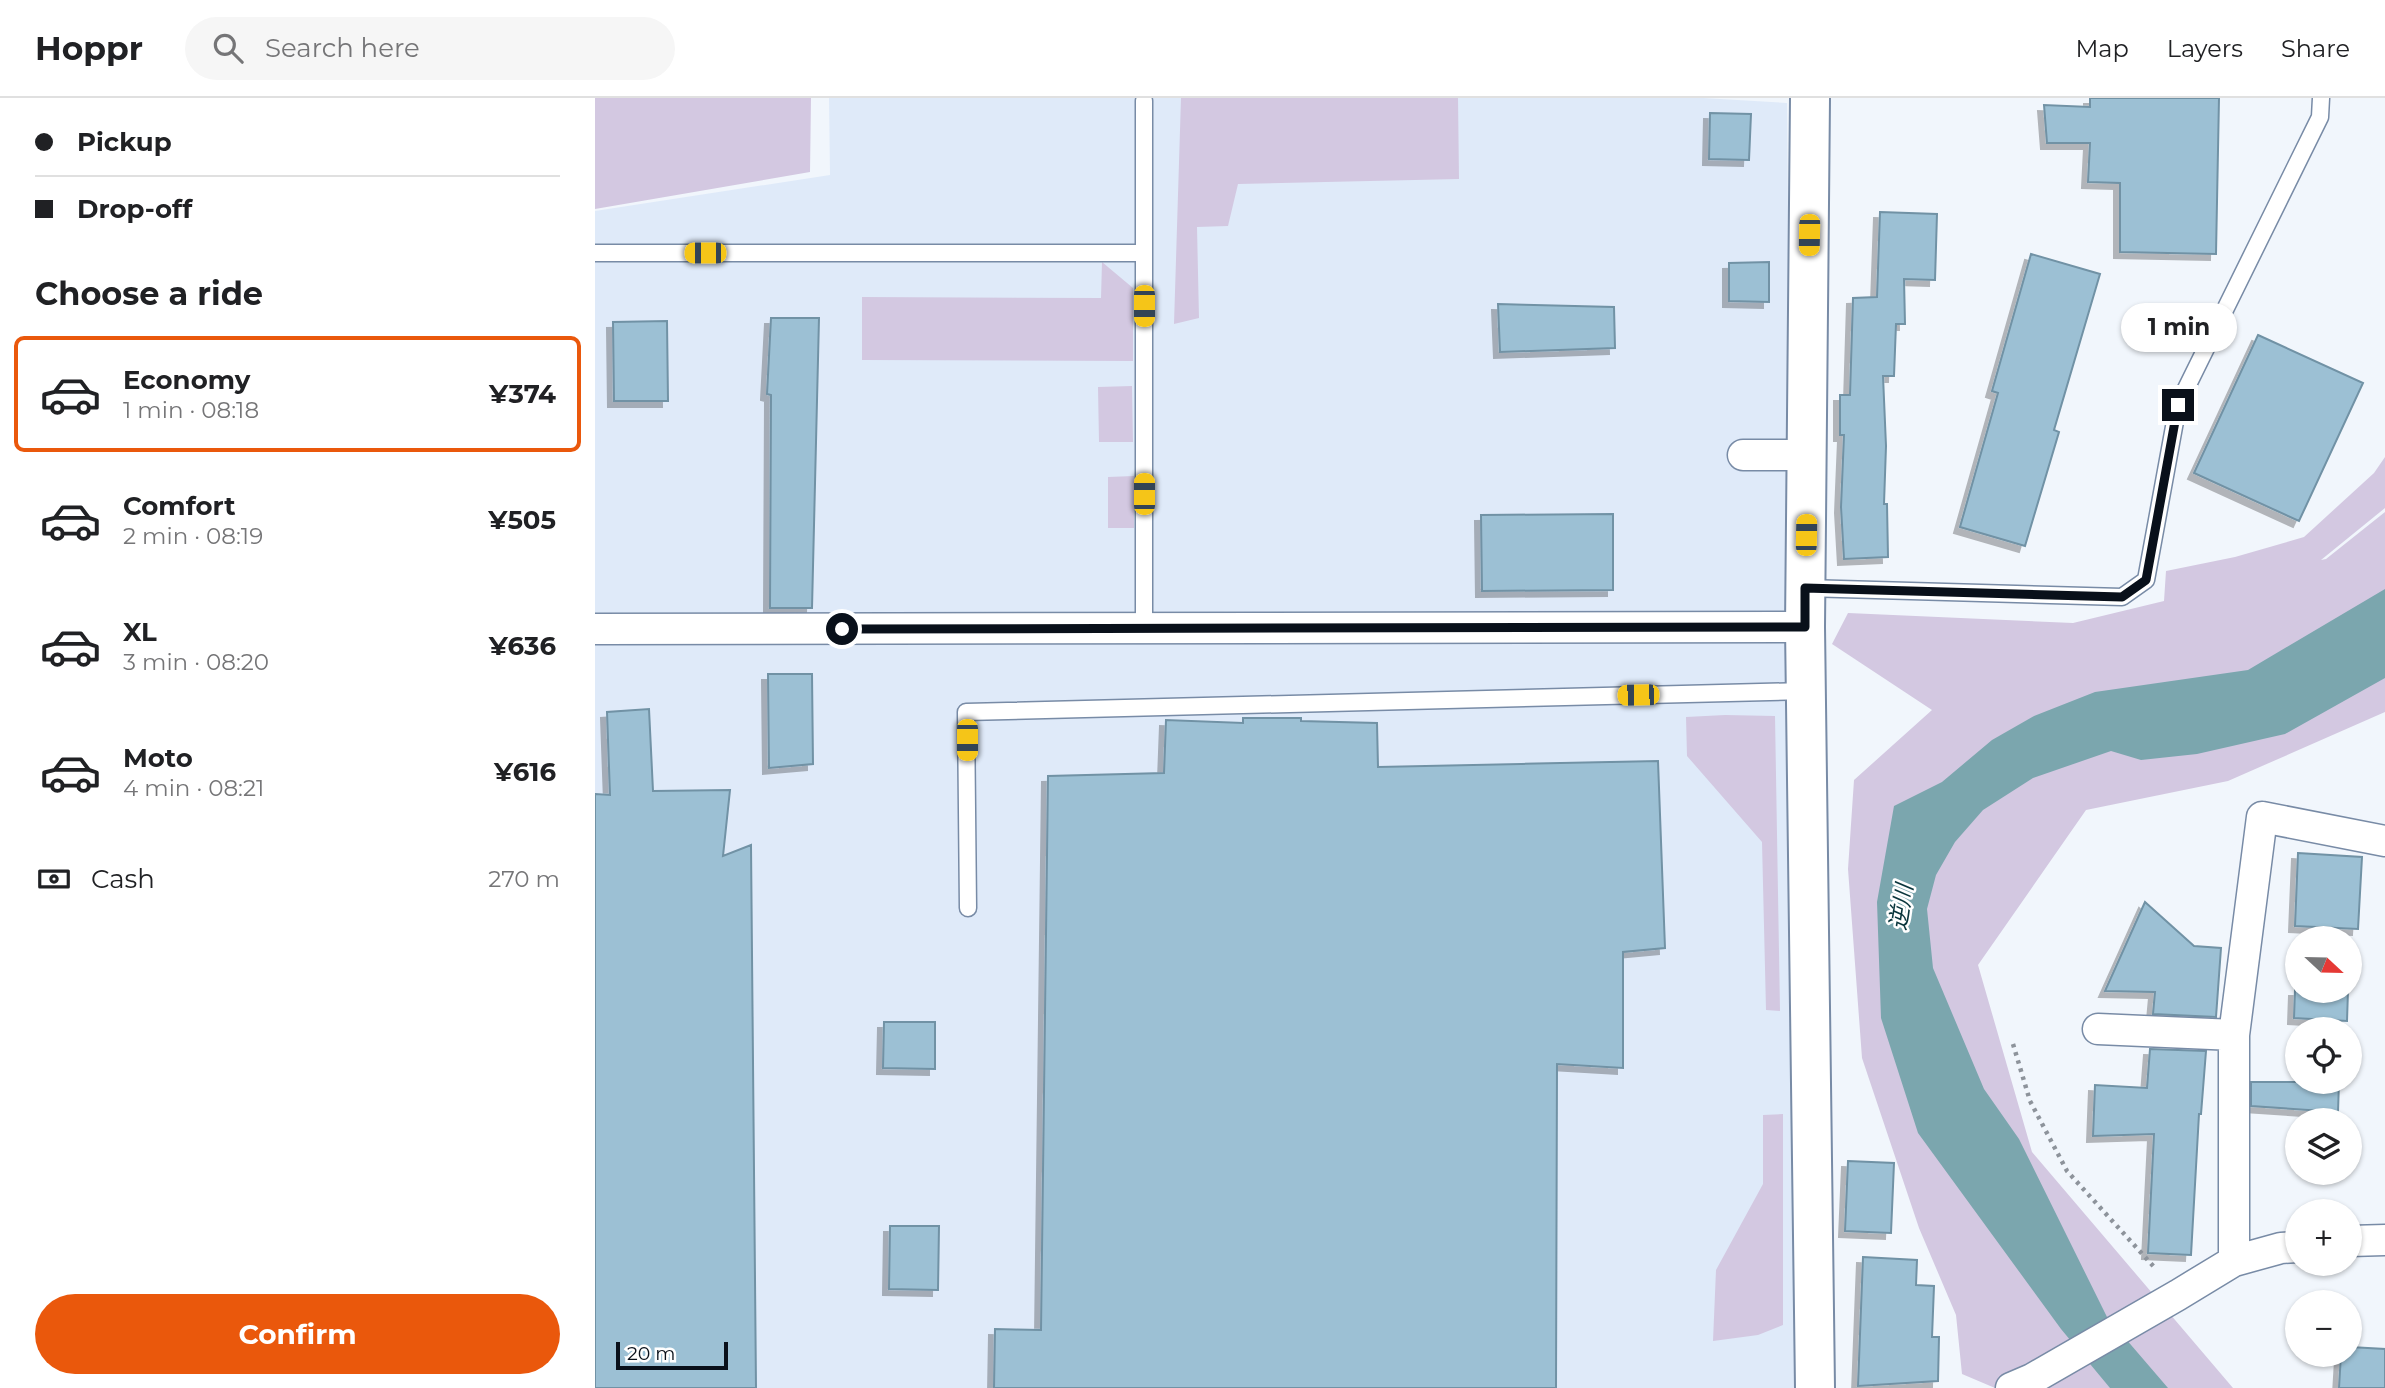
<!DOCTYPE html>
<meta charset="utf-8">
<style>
:root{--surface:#fff;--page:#f6f6f6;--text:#202124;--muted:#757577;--line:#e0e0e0;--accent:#ea580c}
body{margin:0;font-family:Montserrat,"Noto Sans JP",sans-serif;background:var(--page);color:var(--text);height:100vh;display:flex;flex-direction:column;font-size:26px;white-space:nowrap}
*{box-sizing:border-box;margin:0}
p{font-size:23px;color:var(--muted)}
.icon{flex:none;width:38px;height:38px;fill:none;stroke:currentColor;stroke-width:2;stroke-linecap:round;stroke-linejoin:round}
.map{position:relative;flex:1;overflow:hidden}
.panel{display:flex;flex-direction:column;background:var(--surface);width:595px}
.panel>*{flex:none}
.top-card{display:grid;align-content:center;height:154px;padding:0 35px;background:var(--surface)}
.needle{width:46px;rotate:112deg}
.controls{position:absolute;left:1690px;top:828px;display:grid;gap:14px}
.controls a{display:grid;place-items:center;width:77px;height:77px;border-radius:50%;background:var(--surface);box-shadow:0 2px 5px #0004;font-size:35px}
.scale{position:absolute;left:21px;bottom:18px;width:112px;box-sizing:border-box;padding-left:7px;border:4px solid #09101a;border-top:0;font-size:19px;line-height:24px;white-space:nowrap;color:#09101a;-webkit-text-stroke:5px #fff;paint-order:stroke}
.end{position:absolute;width:32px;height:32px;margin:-16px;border:9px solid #09101a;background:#fff;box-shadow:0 0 0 4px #fff}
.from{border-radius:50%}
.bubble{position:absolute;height:49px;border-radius:24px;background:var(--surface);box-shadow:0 2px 5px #0004;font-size:23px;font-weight:700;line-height:49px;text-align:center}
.car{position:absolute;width:21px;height:42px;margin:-21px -10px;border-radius:9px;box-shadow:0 0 5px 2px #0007;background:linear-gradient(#f5c518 24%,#345 0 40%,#f5c518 0 76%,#345 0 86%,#f5c518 0)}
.top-card b{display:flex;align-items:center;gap:24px;height:66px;font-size:26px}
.top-card b+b{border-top:2px solid var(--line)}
.top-card i{width:18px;height:18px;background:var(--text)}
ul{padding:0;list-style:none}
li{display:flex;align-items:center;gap:21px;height:116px;margin:0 14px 10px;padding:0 21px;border:4px solid transparent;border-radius:10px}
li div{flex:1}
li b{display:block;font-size:26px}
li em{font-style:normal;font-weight:700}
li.selected{border-color:var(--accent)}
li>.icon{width:63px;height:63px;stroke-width:1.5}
h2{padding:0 35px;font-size:32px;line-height:84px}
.pay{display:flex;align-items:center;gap:18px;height:77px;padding:0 35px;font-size:26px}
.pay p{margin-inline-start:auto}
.primary-button{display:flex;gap:14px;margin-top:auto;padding:14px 35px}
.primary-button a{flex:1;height:80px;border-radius:42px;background:var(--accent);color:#fff;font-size:28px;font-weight:700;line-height:80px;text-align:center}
header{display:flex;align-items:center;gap:42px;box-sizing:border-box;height:98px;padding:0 35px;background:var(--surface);border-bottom:2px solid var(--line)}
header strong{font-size:33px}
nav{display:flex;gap:38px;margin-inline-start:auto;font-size:24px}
.search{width:490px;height:63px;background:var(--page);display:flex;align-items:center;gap:18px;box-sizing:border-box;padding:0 24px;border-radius:38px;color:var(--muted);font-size:26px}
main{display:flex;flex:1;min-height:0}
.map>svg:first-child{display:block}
.built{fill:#dfeaf9}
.green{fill:#d3c8e1}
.water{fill:#7ba6ae}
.building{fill:#9cc0d4;stroke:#7192a5;stroke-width:2;filter:url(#shadow)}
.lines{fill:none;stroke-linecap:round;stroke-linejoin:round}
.lane-casing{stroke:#788ba6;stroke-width:19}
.street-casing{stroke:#788ba6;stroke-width:33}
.secondary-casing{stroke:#788ba6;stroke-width:42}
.path{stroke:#8d939b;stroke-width:4.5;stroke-dasharray:3.5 5;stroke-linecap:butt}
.lane{stroke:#fff;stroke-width:16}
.street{stroke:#fff;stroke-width:30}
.secondary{stroke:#fff;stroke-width:38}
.route{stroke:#09101a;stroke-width:9}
.labels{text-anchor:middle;stroke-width:5;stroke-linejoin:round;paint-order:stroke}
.water-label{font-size:23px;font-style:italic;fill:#09353c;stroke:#fff}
</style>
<header>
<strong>Hoppr</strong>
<div class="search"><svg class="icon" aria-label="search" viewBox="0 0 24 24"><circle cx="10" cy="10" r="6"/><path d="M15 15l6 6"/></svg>Search here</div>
<nav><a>Map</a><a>Layers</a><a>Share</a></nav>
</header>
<main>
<section class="panel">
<div class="top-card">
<b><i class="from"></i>Pickup</b>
<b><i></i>Drop-off</b>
</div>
<h2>Choose a ride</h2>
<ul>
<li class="selected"><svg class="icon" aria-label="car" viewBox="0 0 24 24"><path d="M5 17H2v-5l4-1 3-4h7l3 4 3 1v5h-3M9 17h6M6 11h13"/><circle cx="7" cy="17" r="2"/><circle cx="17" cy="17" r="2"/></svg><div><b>Economy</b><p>1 min · 08:18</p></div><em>¥374</em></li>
<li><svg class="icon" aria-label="car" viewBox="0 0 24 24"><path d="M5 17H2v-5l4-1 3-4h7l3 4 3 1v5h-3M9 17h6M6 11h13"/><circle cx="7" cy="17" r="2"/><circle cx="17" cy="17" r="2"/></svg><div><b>Comfort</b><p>2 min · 08:19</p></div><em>¥505</em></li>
<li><svg class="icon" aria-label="car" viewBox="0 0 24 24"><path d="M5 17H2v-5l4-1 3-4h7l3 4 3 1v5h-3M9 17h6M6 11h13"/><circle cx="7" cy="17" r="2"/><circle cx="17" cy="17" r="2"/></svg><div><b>XL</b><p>3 min · 08:20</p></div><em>¥636</em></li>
<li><svg class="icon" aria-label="car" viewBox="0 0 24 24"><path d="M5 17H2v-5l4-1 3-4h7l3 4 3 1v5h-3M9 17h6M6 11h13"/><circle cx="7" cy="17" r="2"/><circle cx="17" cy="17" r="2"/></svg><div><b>Moto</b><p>4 min · 08:21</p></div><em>¥616</em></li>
</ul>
<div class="pay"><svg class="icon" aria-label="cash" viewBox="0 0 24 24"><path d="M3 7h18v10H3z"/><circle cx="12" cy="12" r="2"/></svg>Cash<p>270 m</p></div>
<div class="primary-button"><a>Confirm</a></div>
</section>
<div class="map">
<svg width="1790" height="1290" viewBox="0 0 1790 1290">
<defs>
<filter id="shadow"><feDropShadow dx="-6" dy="6" stdDeviation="0" flood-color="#0004"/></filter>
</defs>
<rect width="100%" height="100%" fill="#f1f6fc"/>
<!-- built -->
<path class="built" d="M234,0h874l84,5 12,1285h-1204v-1177l235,-36z"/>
<!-- green -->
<path class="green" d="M0,0h216l-1,74 -215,37z
M586,0h277l1,81 -221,5 -10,42 -31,1 2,91 -25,6z
M507,164l31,26v73l-271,-1v-63l239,1z
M537,288l1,56h-34l-1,-55z
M1790,359v51l-64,52 5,-1 59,-47v200l-157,69 -142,29 -108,155 54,187 201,236h-238l-33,-14 -6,-59 -37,-87 -57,-170 -14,-189 6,-89 78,-70 -100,-66 16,-31 225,10 91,-22 2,-30 69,-14 69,-20 70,-64z
M539,378v52h-26v-51z
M1130,617l50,1 5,295 -14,-1 -4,-168 -75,-86 -1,-39z
M1188,1016v211l-25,10 -45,6 3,-71 47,-86v-69z"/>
<!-- water -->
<path class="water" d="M1790,491v89l-100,56 -88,20 -56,6 -30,-9 -78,27 -50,32 -28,32 -19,33 -9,34 6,59 51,121 35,50 88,178 61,71h-58l-49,-59 -143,-196 -37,-115 -4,-116 17,-96 48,-24 50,-42 42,-24 61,-24 153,-22z"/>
<!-- building -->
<path class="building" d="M1495,0h129l-3,156 -96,-2v-69l-32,-1 2,-39h-43l-3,-38 46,2z
M1115,15l41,1 -2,46 -40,-1z
M1285,114l57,2 -2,66 -31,-1 1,45h-9l-2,52h-11l3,70 -2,58h3l1,53 -44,2 -3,-52 3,-72h-4v-40h10l3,-97 24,-1z
M1436,156l69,20 -46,156 5,2 -34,114 -65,-19 38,-134 -6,-2z
M1174,164v40l-40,-1v-38z
M903,206l116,3 1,41 -115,4z
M176,220h48l-7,290h-42l1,-213 -4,-1z
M72,223l1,80h-54l-1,-79z
M1663,237l105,48 -64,138 -105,-48z
M1018,416v76l-131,1 -1,-76z
M173,576h44l1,90 -44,4z
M54,611l4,82 77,-1 -7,66 28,-11 5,543h-161v-594l15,1 -3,-83z
M648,620h58v3l76,2 1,44 280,-6 7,187 -42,4v116l-66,-4 -1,324h-562l1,-59 46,1 7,-554 116,-3 2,-53 77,3z
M1703,755l64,4 -4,72 -63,-3z
M1550,804l49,44 27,2 -5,69 -63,-3 2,-22 -50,-1z
M1700,892h53l-1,31 -53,-3z
M289,924h51v47l-52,-1z
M1555,951l56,2 -5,63h-2l-8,141 -43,-2 6,-119 -61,2 2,-51 52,3z
M1656,984h88l-1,30 -87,-6z
M1253,1063l46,2 -3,70 -46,-2z
M295,1128h49l-1,64 -49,-1z
M1268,1159l54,3 -1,25 18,1 -2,51h7l-1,44 -80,5z
M1755,1249l35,2v39h-46l2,-34h9z"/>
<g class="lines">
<defs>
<path id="lane" d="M0,155h549
M1210,490l317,9 24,-17 32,-175 142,-288 1,-19
M549,530v-527
M373,810l-2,-196 839,-21"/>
<path id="street" d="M1148,357h63
M0,531l1210,-2
M1503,931l136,6
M1755,1143l35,-1
M1639,1163v-226l28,-218 123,24
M1416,1290l21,-9 146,-84 56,-34 47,-13 17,-1"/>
<path id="secondary" d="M1215,0l-5,529 10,761"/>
</defs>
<!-- lane casing -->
<use href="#lane" class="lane-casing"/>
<!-- street casing -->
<use href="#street" class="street-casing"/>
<!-- secondary casing -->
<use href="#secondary" class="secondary-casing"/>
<!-- path -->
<path class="path" d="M1418,946l17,57 37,70 88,97"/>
<!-- lane -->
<use href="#lane" class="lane"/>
<!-- street -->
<use href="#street" class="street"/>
<!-- secondary -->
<use href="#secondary" class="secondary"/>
</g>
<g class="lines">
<!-- route -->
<path class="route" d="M247,531l963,-2v-39l317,9 24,-17 32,-175"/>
</g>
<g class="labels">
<!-- water labels -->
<g class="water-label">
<text transform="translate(1306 809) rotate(-81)" y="8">逆川</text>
</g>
</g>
</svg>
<div class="controls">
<a><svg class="needle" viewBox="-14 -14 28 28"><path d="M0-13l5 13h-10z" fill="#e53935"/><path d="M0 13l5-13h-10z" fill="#757577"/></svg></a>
<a><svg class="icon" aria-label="locate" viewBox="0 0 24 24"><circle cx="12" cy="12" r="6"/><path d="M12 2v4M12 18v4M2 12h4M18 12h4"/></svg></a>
<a><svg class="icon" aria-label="layers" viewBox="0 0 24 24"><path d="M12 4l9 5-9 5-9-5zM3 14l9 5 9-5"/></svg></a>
<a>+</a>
<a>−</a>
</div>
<div class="scale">20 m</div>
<i class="end from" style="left:247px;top:531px"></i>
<i class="end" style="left:1583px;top:307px"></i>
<div class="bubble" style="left:1526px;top:205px;width:116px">1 min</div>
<i class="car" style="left:1214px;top:137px;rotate:181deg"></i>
<i class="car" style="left:110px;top:155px;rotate:270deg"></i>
<i class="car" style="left:549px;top:208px;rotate:180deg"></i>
<i class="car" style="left:549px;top:396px;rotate:0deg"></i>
<i class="car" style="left:1211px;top:437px;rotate:1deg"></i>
<i class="car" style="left:1043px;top:597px;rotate:269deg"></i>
<i class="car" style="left:372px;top:642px;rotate:180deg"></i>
</div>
</main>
